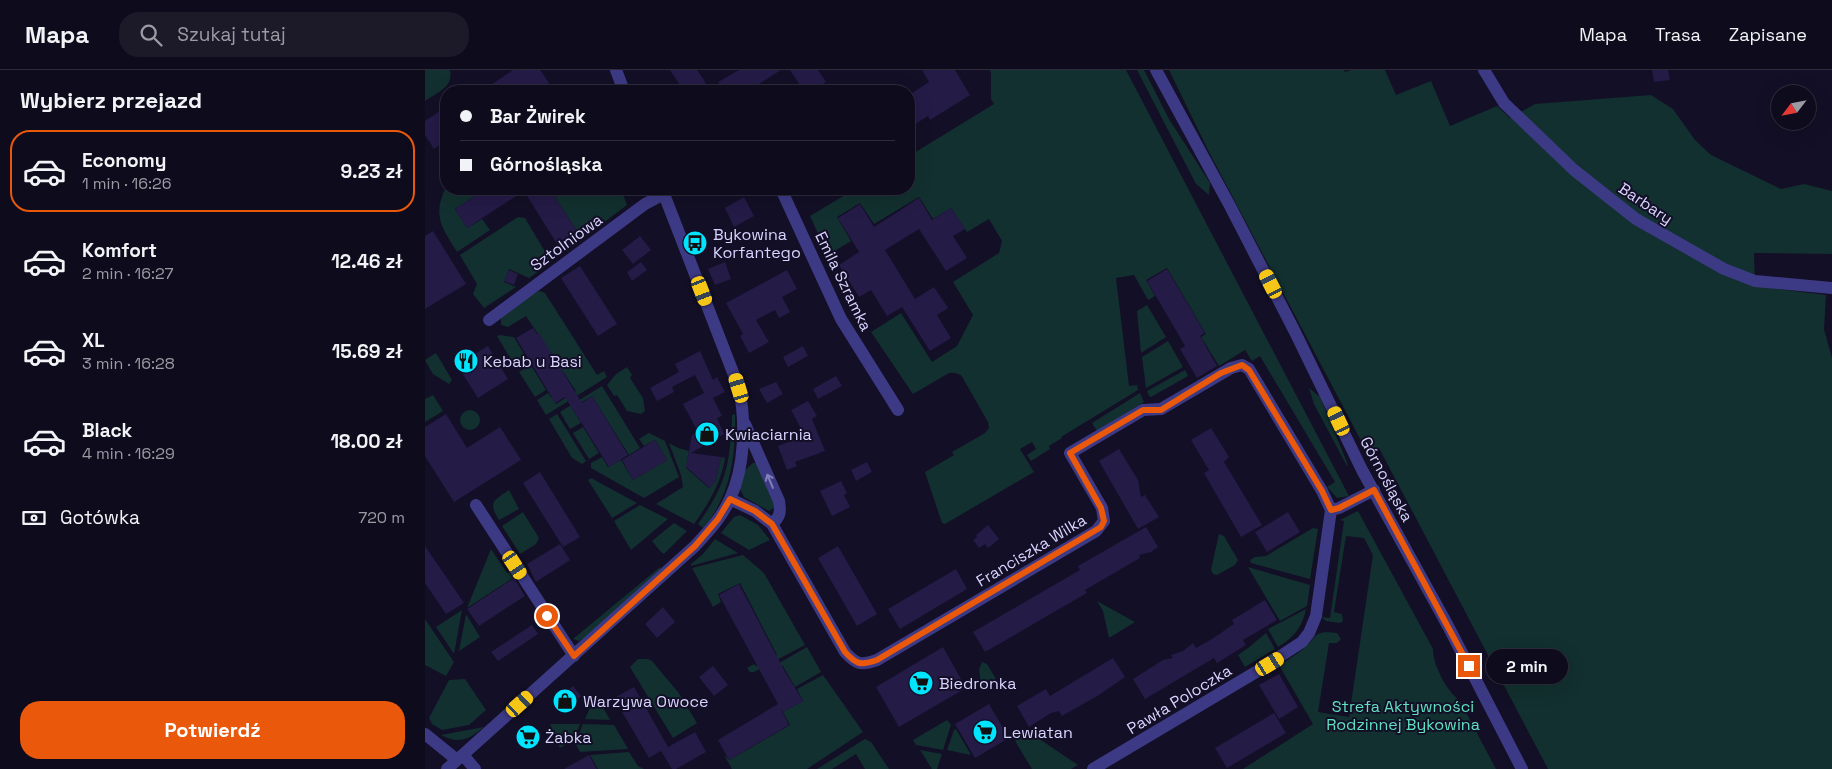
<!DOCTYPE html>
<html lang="pl">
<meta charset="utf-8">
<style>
:root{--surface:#0e0b1c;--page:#1c1929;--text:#f1f3f6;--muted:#9b9ba3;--line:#2e2b3b;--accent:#ea580c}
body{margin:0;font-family:"Space Grotesk",sans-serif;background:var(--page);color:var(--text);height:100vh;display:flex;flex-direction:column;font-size:19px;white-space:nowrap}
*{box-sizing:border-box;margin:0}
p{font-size:16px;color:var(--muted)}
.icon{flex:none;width:28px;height:28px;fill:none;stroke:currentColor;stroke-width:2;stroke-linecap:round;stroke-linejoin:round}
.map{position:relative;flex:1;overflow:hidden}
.drawer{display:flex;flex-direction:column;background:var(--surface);width:425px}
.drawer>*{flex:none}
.banner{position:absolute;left:15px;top:15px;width:475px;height:110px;border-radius:20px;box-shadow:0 5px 20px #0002,0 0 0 1px var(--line);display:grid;align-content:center;height:110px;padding:0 20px;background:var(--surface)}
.needle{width:32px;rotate:238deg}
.tools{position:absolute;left:1346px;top:15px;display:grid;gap:10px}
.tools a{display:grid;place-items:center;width:45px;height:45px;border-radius:50%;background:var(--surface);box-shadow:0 5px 20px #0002,0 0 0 1px var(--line);font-size:25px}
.end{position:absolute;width:22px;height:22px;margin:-11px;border:6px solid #ea580c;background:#fff;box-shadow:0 0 0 2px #fff}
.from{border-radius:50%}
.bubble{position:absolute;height:35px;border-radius:18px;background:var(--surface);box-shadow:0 5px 20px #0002,0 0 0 1px var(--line);font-size:16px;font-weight:600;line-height:35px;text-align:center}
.car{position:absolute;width:15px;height:30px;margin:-15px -8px;border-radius:6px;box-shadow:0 0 4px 1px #0007;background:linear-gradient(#f5c518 24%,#345 0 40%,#f5c518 0 76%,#345 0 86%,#f5c518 0)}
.banner b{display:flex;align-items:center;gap:18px;height:48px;font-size:19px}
.banner b+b{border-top:1px solid var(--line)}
.banner i{width:12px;height:12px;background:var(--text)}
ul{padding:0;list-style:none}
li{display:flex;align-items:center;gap:15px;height:82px;margin:0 10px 8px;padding:0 10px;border:2px solid transparent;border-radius:20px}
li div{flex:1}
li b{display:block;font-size:19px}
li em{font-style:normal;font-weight:600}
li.on{border-color:var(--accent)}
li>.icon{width:45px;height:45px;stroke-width:1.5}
h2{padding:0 20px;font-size:22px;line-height:60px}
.pay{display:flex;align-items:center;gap:12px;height:55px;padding:0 20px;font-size:19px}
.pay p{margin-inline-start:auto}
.cta{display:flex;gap:10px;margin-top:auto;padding:10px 20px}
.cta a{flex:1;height:58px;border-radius:20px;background:var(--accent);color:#fff;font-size:20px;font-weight:600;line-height:58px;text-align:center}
header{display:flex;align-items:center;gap:30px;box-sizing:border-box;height:70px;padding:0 25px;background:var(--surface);border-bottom:1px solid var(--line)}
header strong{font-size:24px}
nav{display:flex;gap:28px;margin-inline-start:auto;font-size:18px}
.search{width:350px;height:45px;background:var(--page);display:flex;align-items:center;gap:12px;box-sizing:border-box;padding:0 18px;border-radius:20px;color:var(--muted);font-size:19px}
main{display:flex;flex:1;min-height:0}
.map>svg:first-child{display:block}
.green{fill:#12302f}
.building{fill:#241b47}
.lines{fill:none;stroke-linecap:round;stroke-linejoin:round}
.minor{stroke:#3d3a85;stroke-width:12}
.oneway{stroke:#837fbc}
.route{stroke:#ea580c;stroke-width:6}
.labels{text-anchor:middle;stroke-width:4;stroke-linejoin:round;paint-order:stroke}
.street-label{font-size:16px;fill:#d9d4ff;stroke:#130f26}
.poi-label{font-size:16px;fill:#d9d4ff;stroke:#130f26;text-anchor:start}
.park-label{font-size:16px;fill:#5fe0c0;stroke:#130f26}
</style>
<header>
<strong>Mapa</strong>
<div class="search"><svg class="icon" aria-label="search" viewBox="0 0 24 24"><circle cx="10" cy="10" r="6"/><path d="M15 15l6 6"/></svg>Szukaj tutaj</div>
<nav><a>Mapa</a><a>Trasa</a><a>Zapisane</a></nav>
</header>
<main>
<section class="drawer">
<h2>Wybierz przejazd</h2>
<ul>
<li class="on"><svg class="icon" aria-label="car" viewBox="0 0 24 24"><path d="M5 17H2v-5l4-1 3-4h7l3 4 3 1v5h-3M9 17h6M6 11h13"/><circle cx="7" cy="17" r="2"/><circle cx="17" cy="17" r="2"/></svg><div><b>Economy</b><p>1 min · 16:26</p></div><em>9.23 zł</em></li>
<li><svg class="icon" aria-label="car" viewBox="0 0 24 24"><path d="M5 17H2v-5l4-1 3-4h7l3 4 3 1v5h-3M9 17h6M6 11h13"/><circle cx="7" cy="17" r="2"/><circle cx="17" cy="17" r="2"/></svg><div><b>Komfort</b><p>2 min · 16:27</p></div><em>12.46 zł</em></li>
<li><svg class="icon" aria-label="car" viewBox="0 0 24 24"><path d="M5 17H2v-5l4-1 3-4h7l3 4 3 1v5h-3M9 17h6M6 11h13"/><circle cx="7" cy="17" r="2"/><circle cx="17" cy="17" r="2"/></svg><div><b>XL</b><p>3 min · 16:28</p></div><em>15.69 zł</em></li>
<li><svg class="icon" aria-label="car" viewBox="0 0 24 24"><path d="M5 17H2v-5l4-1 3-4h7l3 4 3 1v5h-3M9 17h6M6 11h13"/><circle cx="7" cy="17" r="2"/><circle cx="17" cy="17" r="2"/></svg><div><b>Black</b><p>4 min · 16:29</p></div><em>18.00 zł</em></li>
</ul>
<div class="pay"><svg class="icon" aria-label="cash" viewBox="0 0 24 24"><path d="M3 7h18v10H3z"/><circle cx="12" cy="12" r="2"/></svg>Gotówka<p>720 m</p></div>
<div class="cta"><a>Potwierdź</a></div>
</section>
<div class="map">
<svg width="1407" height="699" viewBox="0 0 1407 699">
<rect width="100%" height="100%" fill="#130f26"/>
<!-- green -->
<path class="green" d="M0,0h25c4,17 -13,23 -25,31z
M564,0h137l223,426 -12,2 -10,-11 8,-5 -75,-126 -8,5 -7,-11 -26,16 -18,-29 5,-3 -39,-66 -21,12 9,16 -7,4 -14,-25 -18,3 13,108 8,-1 1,5 -77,47 1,1 -13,8 1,3 -19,12 -4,-6 9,-6 -4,-7 -12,7 14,23 -89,52 -3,-1 -17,-51 29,-17 -2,-3 33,-19 4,-5 -1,-6 -27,-47 -6,-2h-6l-36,21 -42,-62 30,-19 31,49 25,-16 16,-31 -20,-33 46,-29 3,-12 -13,-22 -22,13 -16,-24 -18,11 -14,-22 -45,27 -14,-21 -23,14 14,24 -23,14 -18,-39 45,-27h54v-33l85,-52 -3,-5v-27z
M712,0h7l25,49 41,64 -1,12 -13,-11z
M744,0h175l1,2 6,-2h34l11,25 35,-14 19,45 47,-20 13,12 25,-14 116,-9 22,14 22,31 16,15 70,34 23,-5 28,7v63l-78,-1 1,33 71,9 -2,34 8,29v411h-284l-169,-321 -11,6 -159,-302z
M21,117l39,2 -30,20 12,19 15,-9 8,11 -33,22c-15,-24 -25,-36 -11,-65z
M125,119h61l1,2 9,-2 6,16 -45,34z
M93,147l7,1 25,42v3l-21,15 -20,-9 -5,13 12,5 -32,21 -11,-14 4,-10 -17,-29z
M115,221l5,2 52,82 7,-4 3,6 -61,38 -9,-15 11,-7 8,11 20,-13 -50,-75 -18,11 -7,-2v-7l35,-26z
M722,235l19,32 -25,16 -4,-42z
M75,265l14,2 13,22 -12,7 -18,-30z
M743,271l15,26 -37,21 -4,-31z
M11,283l16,27 -3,4 -16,-10 -8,-14z
M106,295l15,25 -11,7 -16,-25z
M202,297l5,8 -2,3 13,20 2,13 -4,3 -14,-3 -10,-16 -3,1 -7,-11 9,-11z
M760,300l3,6 -37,21 -2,-1 -2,-5z
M177,316l38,62 -11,7 -37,-59 -20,12 9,15 -11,6 -10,-17z
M884,318l11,9 28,68 -1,1 -33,-62z
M715,323l4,9 -47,29 -5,-8z
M8,325l10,16 -18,11v-23z
M35 350a10 10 0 1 1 20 0a10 10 0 1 1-20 0Z
M132,344l29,47 -4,3 -10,-6 -23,-39z
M310,344c1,41 -4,82 -32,114l-5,-4c29,-41 32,-60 34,-109z
M158,357l16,26 -10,6 -16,-26z
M224,363l16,8 14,36 -35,21 -53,-30v-5l11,-6 6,10 13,-7 12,20 34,-20 -12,-20 -11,6 -5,-7z
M244,373l9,5 11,3 -3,17 23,20 7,-8 5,-23 4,1c-4,25 -16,45 -31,66l-38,-20 27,-17 -2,-12z
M328,393h5l18,43 -7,5 -25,-14 -4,-8 5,-19z
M166,408l46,25 -25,15 -24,-38z
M84,420l10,19 -20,11c-11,-18 -6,-19 10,-30z
M215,435l28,14 -37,31 -17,-29z
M933,441l75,138c0,17 14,42 27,52l36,68h-253l70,-45 -34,-59c8,-5 16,-9 24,-16 15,-12 9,-19 34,-16l4,6 -4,4h-8l-11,69 31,5 24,-162 -9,-17 -18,-2 -12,76 8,2 1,7 -3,2 -14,-2 -5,-4 9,1 14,-97 -4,-1z
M98,442l16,26 -3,6 -16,10 -18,-28z
M315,445l18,10 12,15 -21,10 -28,-17 13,-16z
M249,453l13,8 -23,23 -3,-2 -9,-11z
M888,458l5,1 -8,50 -59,-16 -1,-3 5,-3 11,-1z
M794,464l5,2 14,24 -3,5 -18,10 -4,-1 -2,-4z
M290,469l23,14 -47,13v-2l12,-10z
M66,479l16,24h3l3,5 -46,30z
M318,485l21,18 41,72 -51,27h-4l-3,-4 7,-4 2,2 21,-11 -37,-72 -22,11 3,8 -8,5 -21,-39z
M235,497l1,2 -77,69 -5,3 -6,-2z
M823,497l62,18 -3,21 -27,15z
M672,531l38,21 -26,16 -6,-27z
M881,539c-4,19 -12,28 -28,38l-10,-18z
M37,540l-8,44 -18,-27z
M41,544l14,23 -21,14z
M0,549l29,43 -8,14 -21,-11z
M841,563l9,16 -30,18 -7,-12 10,-7z
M382,577l14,25 -26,15 -12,-21 -15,9 -3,-4z
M213,589h10l4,2 26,31 19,31 -24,15 -43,-71z
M557,592l5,2 9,15 -5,8 -9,4 -3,-21z
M398,605l40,57 -56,37h-75l-7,-12 1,-1 3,4 61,-35 -7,-13 20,-11 -6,-12z
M40,609l21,31 -17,15 -27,5 -10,-6 -3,-6 20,-38z
M171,625l14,25 -25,-1z
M522,650l4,5 -8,25 -27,-5 -3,-5z
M125,654h30l-6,16 -14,8z
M158,654l31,1 14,24 -48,3 -5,-9z
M59,657c-14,12 -25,18 -43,8z
M531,659l15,26 -24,-5 7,-20z
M604,662l49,33 -7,4h-39l-17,-28z
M440,669l6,3 18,27h-24l-9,-15 -24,15h-15z
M495,680l22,4 -5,15h-5z
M204,682l9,14 6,3h-46l-8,-14z"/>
<!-- building -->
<path class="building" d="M88,0h27l9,13 -13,8h-54z
M245,0h27l9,13 -12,8h-10z
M314,0h42l-33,21h-24l-6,-9z
M365,0h28l8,12 -15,9h-7z
M497,0h33l15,25 -40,25 -2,-4 -19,12v-33l20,-13z
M1227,0h16l2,10 -16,2z
M21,37v33l-12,9 -9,-14v-14z
M60,119h65l32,50 -20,13 -38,-61 -57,37 -12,-19z
M319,127l10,19 -20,11 -9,-19z
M494,128l13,22 19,-12 14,21 -12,7 14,22 -21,13 -27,-42 -34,21 30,49 19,-12 14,21 -11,7 14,23 -21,13 -28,-44 -15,9 -16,-26 -12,7 -20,-32 20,-13 -21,-34 22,-14 14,23z
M8,161l33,53 -41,25v-73z
M215,166l11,14 -18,14 -11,-14z
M216,192l6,8 -15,11 -5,-9z
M300,192l6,17 -16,6 -7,-16z
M155,196l37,58 -19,12 -37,-58z
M742,199l38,64 -5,3 17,30 -20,12 -17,-29 5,-3 -38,-65z
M84,200l9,4 -4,11 -10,-4z
M362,200l10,19 -15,8 8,15 -11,6 -4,-8 -19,10 13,22 -20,11 -9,-17 3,-2 -17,-31z
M108,258l4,6 2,-1 43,70 10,-7 36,59 -19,12 -44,-70 -10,6 -39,-65z
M63,276l20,33 -30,19 -21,-33z
M378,276l5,10 -20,11 -5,-10z
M275,281l13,29 4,-3 8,15 -12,6 9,18 -5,2 7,16 -33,19 30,4 -5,23 -6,8 -24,-21 6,-32 6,-3 -15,-28 21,-11 -9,-18 -23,12 2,5 -17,9 -7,-13 29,-16 -4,-8z
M411,306l6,10 -24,13 -5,-10z
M351,312l7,12 -16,9 -8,-14z
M383,331l9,15 -5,3 13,32 -30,11 2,4 -10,4 -9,-24 27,-10 -14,-26z
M21,344l21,34 33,-21 21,33 -67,42 -29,-46v-29z
M786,358l18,29 -5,5 38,63 -21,12 -37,-64 5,-3 -18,-30z
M230,370l12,20 -34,20 -11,-20z
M694,379l19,31 3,17 4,-2 14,22 -21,12 -39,-68z
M442,392l5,10 -16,9 -5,-11z
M115,402l40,65 -17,10 -40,-64z
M416,411l6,12 -3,2 6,12 -18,9 -12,-25z
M863,442l12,20 -33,20 -12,-20z
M563,455l11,14 -11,9 -3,-4 -6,4 -6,-8 4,-3 -1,-2z
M721,457l12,20 -7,5 -12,3 1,3 -55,32 2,3 -102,59 -12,-20 107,-62 -2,-4z
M135,474l10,16 -34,22 -9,-18z
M0,476l39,57 -18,11 -21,-31z
M413,476l39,68 -20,12 -39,-68z
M531,499l11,20 -67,40 -12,-20z
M89,508l11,18 -46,30 -12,-17z
M314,514l44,84 20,33 -20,11 -3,-5 9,18 -60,35 -11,-20 60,-36 -59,-109z
M840,530l12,20 -34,20 3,5 -29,18 -3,-5 -69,41 -12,-20 30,-19 10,-2 -2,-3 12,-4 10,-8 3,5 16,-9 22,-15 -2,-4z
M238,537l12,15 -18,16 -12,-14z
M107,555l6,9 -40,27 -7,-9z
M518,577l23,41 -67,39 -23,-40z
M688,588l12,19 -26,18 -37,21 -3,-5 -8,2 -22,14 -12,-21 29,-17 4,7z
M288,596l15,19 -14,11 -15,-19z
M854,604l19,33 -19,12 -20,-34z
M148,616l8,10 -16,13 -8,-10z
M209,617l34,60 27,-15 11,20 -30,17h-4l-11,-18 -12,7 -35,-60z
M564,634l20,34 -34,20 -20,-34z
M849,643l12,20 -59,35 -12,-20z
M103,656l11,13 -11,10 -11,-13z
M164,685l8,14h-33z"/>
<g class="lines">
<!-- minor -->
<path class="minor" d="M191,0l8,21
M731,0l74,136 65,126 67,138 86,156 74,143
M1059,0l20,33 70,67 62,49 88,50 31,12 77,7
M356,119l60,130 57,91
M64,250l156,-116 19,-10
M320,354l34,77c2,11 1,16 -7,23
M305,429l25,12 17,13 73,128c11,12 15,14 32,8l219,-129 8,-10 -2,-13 -32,-55 73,-43 18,-1 70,-41 11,-3 7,4 73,122 9,19
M51,435l98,151
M0,664l32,26
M38,685l12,14
M22,699l248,-223c13,-14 27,-29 35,-47 15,-32 16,-77 9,-111l-77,-199
M668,699l163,-97 46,-30 7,-9 7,-17 15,-106 8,-2 35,-18"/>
</g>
<!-- one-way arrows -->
<defs><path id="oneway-shaft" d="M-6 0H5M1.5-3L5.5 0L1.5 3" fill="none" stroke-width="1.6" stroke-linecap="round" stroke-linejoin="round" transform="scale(1.25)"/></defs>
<use class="oneway" href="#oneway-shaft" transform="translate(345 411) rotate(-113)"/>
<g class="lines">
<!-- route -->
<path class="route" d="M122,546l27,40 121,-110 23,-27 12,-20 25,12 17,13 73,128c11,12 15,14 32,8l224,-133 3,-6 -3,-13 -31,-55 73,-43h18l60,-37 21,-8 7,5 73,121 9,19 8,-2 35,-18 95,176"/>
</g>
<!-- icons -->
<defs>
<symbol id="bus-disc" viewBox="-11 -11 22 22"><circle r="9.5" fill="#00e5ff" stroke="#130f26"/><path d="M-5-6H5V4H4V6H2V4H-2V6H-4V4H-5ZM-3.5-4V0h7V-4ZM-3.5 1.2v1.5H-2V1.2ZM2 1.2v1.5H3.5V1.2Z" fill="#111"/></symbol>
<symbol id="restaurant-disc" viewBox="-11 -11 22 22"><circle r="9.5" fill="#00e5ff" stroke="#130f26"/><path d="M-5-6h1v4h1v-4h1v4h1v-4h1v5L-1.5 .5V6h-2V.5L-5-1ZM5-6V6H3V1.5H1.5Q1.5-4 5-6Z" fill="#111"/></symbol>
<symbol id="shop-disc" viewBox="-11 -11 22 22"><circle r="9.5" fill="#00e5ff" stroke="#130f26"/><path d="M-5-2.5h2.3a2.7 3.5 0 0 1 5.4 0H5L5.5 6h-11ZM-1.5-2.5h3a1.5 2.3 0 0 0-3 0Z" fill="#111"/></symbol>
<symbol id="supermarket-disc" viewBox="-11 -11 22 22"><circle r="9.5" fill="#00e5ff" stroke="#130f26"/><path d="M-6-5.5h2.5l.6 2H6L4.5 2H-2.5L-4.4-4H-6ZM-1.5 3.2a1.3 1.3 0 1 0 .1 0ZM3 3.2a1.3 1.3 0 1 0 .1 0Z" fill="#111"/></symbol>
</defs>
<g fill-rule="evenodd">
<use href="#bus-disc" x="256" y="159" width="28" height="28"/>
<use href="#restaurant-disc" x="27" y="277" width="28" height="28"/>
<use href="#shop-disc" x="268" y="350" width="28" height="28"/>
<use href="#supermarket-disc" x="482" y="599" width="28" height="28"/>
<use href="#shop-disc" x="126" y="617" width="28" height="28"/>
<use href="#supermarket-disc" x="546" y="648" width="28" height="28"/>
<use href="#supermarket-disc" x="89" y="653" width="28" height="28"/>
</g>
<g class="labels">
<!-- street labels -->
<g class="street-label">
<text transform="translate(1221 133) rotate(34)" y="6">Barbary</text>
<text transform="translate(141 172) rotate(-36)" y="6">Sztolniowa</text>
<text transform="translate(419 211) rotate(64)" y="6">Emila Szramka</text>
<text transform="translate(962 409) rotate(62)" y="6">Górnośląska</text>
<text transform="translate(606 480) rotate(-31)" y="6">Franciszka Wilka</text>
<text transform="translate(754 629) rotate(-31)" y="6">Pawła Poloczka</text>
</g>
<!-- poi labels -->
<g class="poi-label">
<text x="288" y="170">Bykowina<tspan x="288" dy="18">Korfantego</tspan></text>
<text x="58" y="297">Kebab u Basi</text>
<text x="300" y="370">Kwiaciarnia</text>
<text x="514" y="619">Biedronka</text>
<text x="158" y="637">Warzywa Owoce</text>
<text x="578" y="668">Lewiatan</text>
<text x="120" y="673">Żabka</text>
</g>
<!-- park labels -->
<g class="park-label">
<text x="978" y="642">Strefa Aktywności<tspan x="978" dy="18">Rodzinnej Bykowina</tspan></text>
</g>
</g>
</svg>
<div class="tools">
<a><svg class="needle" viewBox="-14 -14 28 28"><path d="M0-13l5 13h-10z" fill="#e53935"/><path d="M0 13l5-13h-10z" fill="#9b9ba3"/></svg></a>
</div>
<i class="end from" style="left:122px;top:546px"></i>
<i class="end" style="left:1044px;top:596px"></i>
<div class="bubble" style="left:1061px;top:579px;width:82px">2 min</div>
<i class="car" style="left:846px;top:214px;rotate:333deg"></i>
<i class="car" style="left:277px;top:221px;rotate:159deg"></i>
<i class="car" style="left:314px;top:318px;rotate:343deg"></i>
<i class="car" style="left:914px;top:351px;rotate:335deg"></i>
<i class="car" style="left:90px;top:495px;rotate:147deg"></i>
<i class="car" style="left:845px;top:594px;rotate:59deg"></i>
<i class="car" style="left:95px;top:634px;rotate:48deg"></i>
<div class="banner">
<b><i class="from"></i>Bar Żwirek</b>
<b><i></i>Górnośląska</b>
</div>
</div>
</main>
